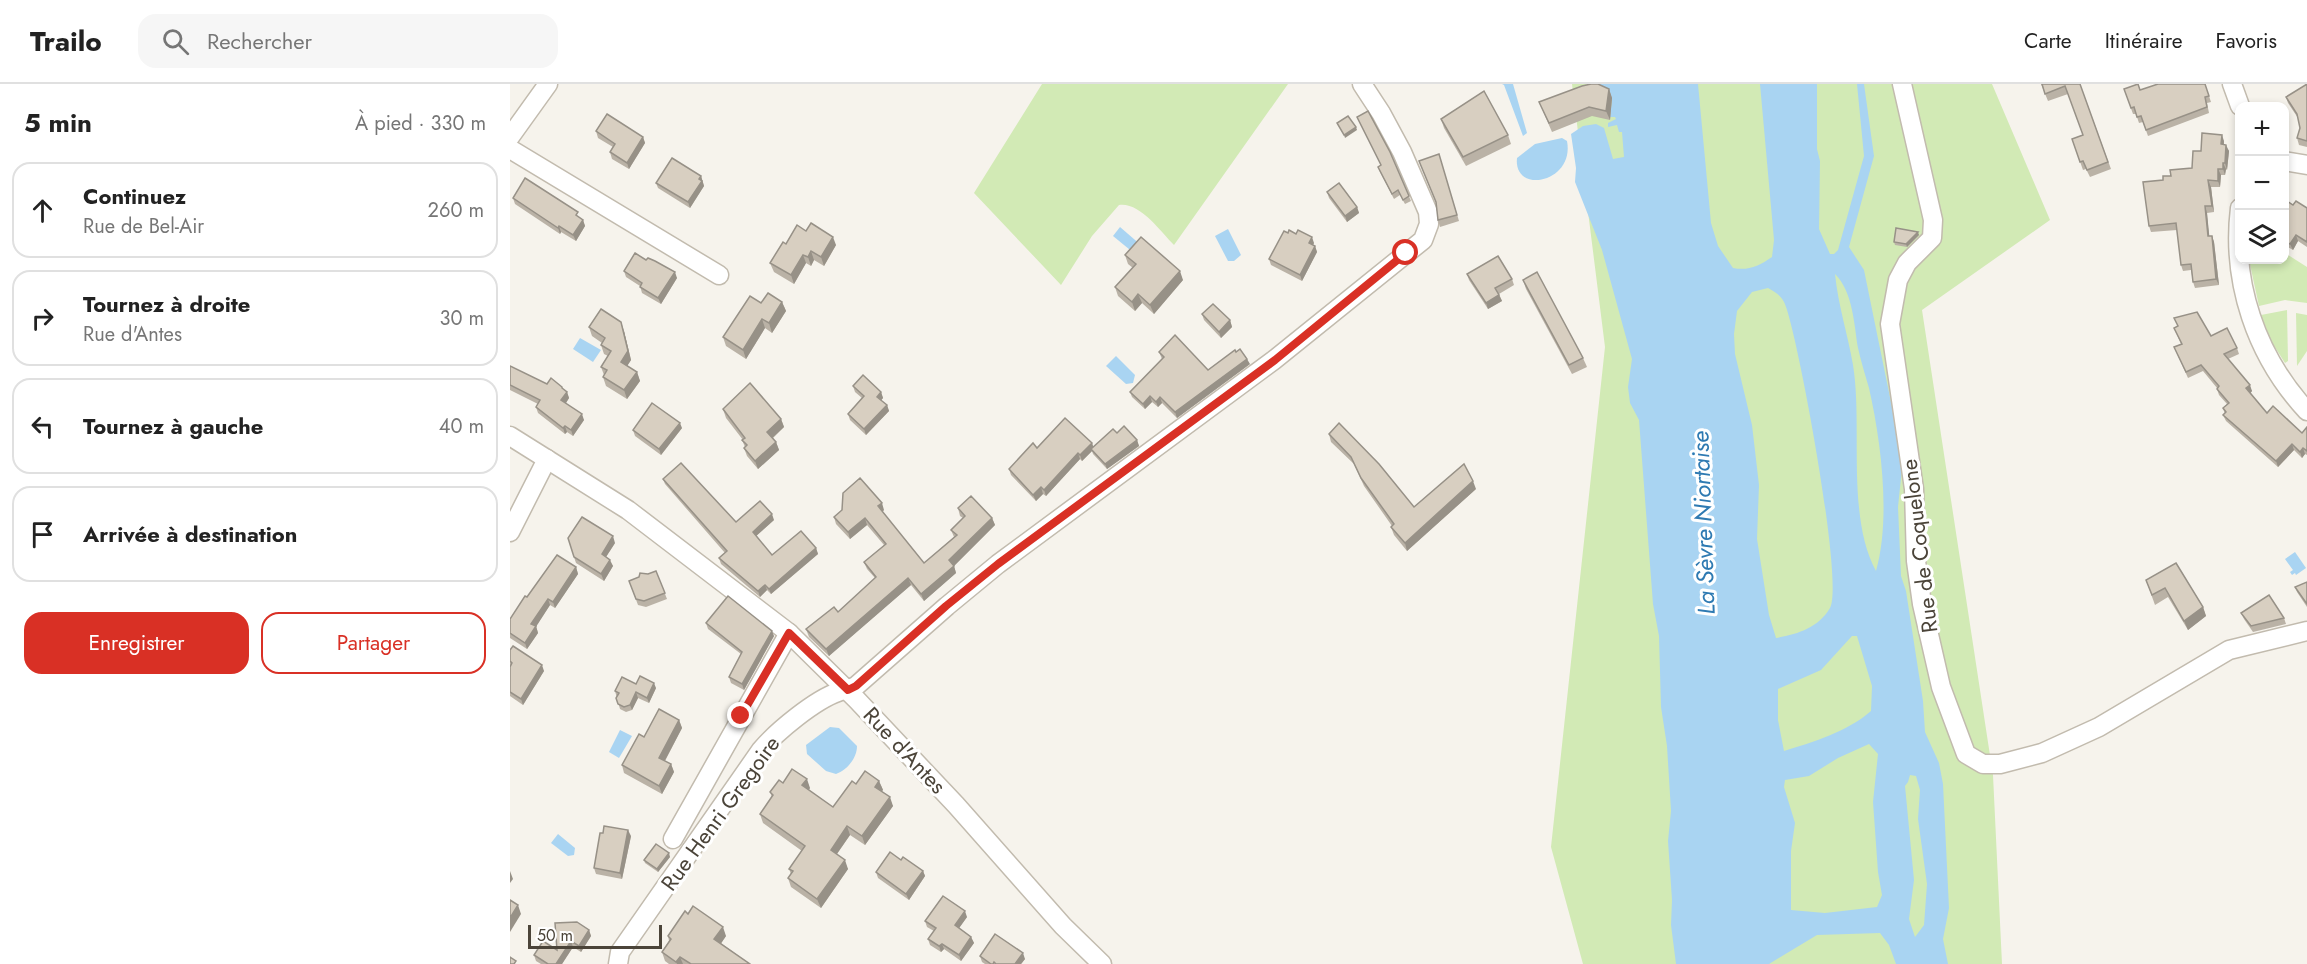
<!DOCTYPE html>
<html lang="fr">
<meta charset="utf-8">
<style>
body{margin:0;font-family:Jost,sans-serif;background:#f6f6f6;color:#222}
.controls{position:absolute;right:18px;top:18px;display:grid;overflow:hidden;border-radius:12px;box-shadow:0 3px 9px #0003}
.controls button{width:54px;height:54px;display:grid;place-items:center;padding:0;border:0;border-bottom:2px solid #e0e0e0;background:#fff;color:#222;font:30px sans-serif}
.scale{position:absolute;left:18px;bottom:15px;width:134px;box-sizing:border-box;padding-left:6px;border:3px solid #4b4439;border-top:0;font-size:16px;line-height:21px;white-space:nowrap;color:#4b4439;-webkit-text-stroke:4px #fff;paint-order:stroke}
.stop{position:absolute;width:18px;height:18px;margin:-14px;border:4px solid #d93025;border-radius:50%;background:#fff}
.stop.end{background:#d93025;border-color:#fff;box-shadow:0 2px 6px #0008}
.list{margin:0;padding:0;list-style:none}
h2{display:flex;justify-content:space-between;align-items:center;height:78px;margin:0;padding:0 24px;font-size:26px}
h2 small{font-size:20px;font-weight:400;color:#767676}
.list li{display:grid;grid-template-columns:39px 1fr auto;gap:18px;align-items:center;box-sizing:border-box;height:96px;margin:0 12px 12px;padding:0 12px;border:2px solid #e0e0e0;border-radius:18px}
.list b{display:block;font-size:22px;white-space:nowrap}
.list p{margin:0;font-size:20px;white-space:nowrap;color:#767676}
.list em{font-size:20px;font-style:normal;color:#767676}
.actions{display:flex;gap:12px;padding:18px 24px}
.actions a{flex:1;padding:14px 0;border:2px solid #d93025;border-radius:18px;text-align:center;font-size:21px;color:#d93025}
.actions .main{background:#d93025;color:#fff}
.icon{flex:none;width:33px;height:33px;fill:none;stroke:currentColor;stroke-width:2;stroke-linecap:round;stroke-linejoin:round}
.map{position:relative;flex:none;width:1797px;height:880px;overflow:hidden}
header{display:flex;align-items:center;gap:36px;box-sizing:border-box;height:84px;padding:0 30px;background:#fff;border-bottom:2px solid #e0e0e0}
header strong{font-size:28px}
nav{display:flex;gap:33px;margin-inline-start:auto;font-size:21px}
.search{width:420px;height:54px;background:#f6f6f6;display:flex;align-items:center;gap:15px;box-sizing:border-box;padding:0 21px;border-radius:18px;color:#767676;font-size:22px}
main{display:flex}
aside{flex:1;background:#fff}
.map>svg:first-child{display:block}
</style>
<header>
<strong>Trailo</strong>
<div class="search"><svg class="icon" aria-label="search" viewBox="0 0 24 24"><circle cx="10" cy="10" r="6"/><path d="M15 15l6 6"/></svg>Rechercher</div>
<nav><a>Carte</a><a>Itinéraire</a><a>Favoris</a></nav>
</header>
<main>
<aside>
<h2>5 min<small>À pied · 330 m</small></h2>
<ul class="list">
<li><svg class="icon" aria-label="ahead" viewBox="0 0 24 24"><path d="M12 20V5M6 11l6-6 6 6"/></svg><div><b>Continuez</b><p>Rue de Bel-Air</p></div><em>260 m</em></li>
<li><svg class="icon" aria-label="right" viewBox="0 0 24 24"><path d="M7 20v-9h11M14 6l5 5-5 5"/></svg><div><b>Tournez à droite</b><p>Rue d'Antes</p></div><em>30 m</em></li>
<li><svg class="icon" aria-label="left" viewBox="0 0 24 24"><path d="M17 20v-9H6M10 6l-5 5 5 5"/></svg><div><b>Tournez à gauche</b></div><em>40 m</em></li>
<li><svg class="icon" aria-label="arrive" viewBox="0 0 24 24"><path d="M6 21V4h12l-3 4 3 4H6"/></svg><div><b>Arrivée à destination</b></div></li>
</ul>
<div class="actions"><a class="main">Enregistrer</a><a>Partager</a></div>
</aside>
<div class="map">
<svg width="1797" height="880" viewBox="0 0 1797 880">
<rect width="100%" height="100%" fill="#f6f3ec"/>
<g fill="#d2eab5">
<path d="M532,0H778L664,161C650,147 630,118 609,121L582,152L551,201L464,109Z"/>
<path d="M1062,0H1482L1540,136L1412,226L1483,691L1492,880H1073L1041,763L1095,263Z"/>
<path d="M1775,169L1797,183V219L1775,216L1749,222L1739,176H1774Z"/>
<path d="M1777,226L1778,277L1775,279L1761,257L1751,231Z"/>
<path d="M1786,229L1797,231V267L1787,282Z"/>
</g>
<g fill="#a9d4f2" fill-rule="evenodd">
<path d="M992,0H1003L1017,49L1013,52L994,1Z"/>
<path d="M1089,0H1188L1201,139L1208,162L1223,184C1238,187 1249,182 1262,173L1264,156L1250,0H1307V65L1310,77L1309,145L1320,170H1324L1328,166L1354,72L1347,0H1354L1364,72L1339,163L1354,186L1385,338L1392,384L1388,423L1391,492L1396,507L1413,617L1415,648L1429,679L1433,700L1439,824L1433,855L1438,880H1386L1379,861L1370,849L1307,851L1259,880H1166L1161,841L1162,816L1158,757L1161,727L1157,662L1151,623L1149,552L1143,520L1129,336L1120,319L1118,303L1122,275L1092,166L1065,98L1066,84L1061,50L1073,42L1086,40L1094,44L1103,75L1114,73L1112,48H1109L1107,41L1098,43V39L1106,35L1105,33H1100L1102,15L1090,8ZM1325,190C1343,208 1344,240 1348,264C1351,277 1355,291 1359,304C1371,357 1381,434 1366,487C1336,432 1353,342 1343,281C1338,251 1328,221 1325,190ZM1258,204C1267,209 1273,213 1276,223C1289,259 1334,499 1320,524C1308,544 1288,550 1266,554L1259,531L1247,455L1249,401L1242,341L1225,270L1224,250L1227,227L1242,208ZM1342,552H1347L1362,602L1361,627C1337,648 1303,658 1274,667L1268,636V605L1311,586ZM1359,660L1368,670L1363,718L1368,788L1372,811L1367,823L1315,829L1281,826V767L1285,739L1274,703L1275,696L1299,692L1328,674ZM1400,691L1406,692L1410,706L1408,735L1417,800L1414,841L1405,853L1399,835L1404,796L1395,702L1398,698Z"/>
<path d="M1052,54L1057,57C1065,99 1003,111 1007,74L1025,60Z"/>
<path d="M610,143L632,162L625,170L603,152Z"/>
<path d="M718,145L731,171L724,177H718L705,152Z"/>
<path d="M70,254L91,266L83,278L63,265Z"/>
<path d="M606,272L625,291L623,299L616,300L596,282Z"/>
<path d="M1785,468L1796,484L1786,491L1785,489L1782,491L1780,488L1783,486L1775,475Z"/>
<path d="M320,643L329,644L347,662C347,674 337,686 326,690L316,687L297,670L296,661Z"/>
<path d="M110,646L122,652L109,674L99,668Z"/>
<path d="M48,750L65,764L64,771L58,772L41,759Z"/>
</g>
<g fill="none" stroke-linecap="round" stroke-linejoin="round">
<defs>
<g id="minor">
<path d="M1392,0L1423,136L1422,154L1397,179L1388,196L1380,240L1404,405L1406,477L1412,520L1431,603L1456,670L1473,680H1490L1532,669L1589,643L1719,566L1797,547"/>
<path d="M1722,0L1730,22"/>
<path d="M0,53L38,0"/>
<path d="M0,65L209,191"/>
<path d="M1774,77L1797,81"/>
<path d="M1730,124C1721,198 1746,272 1797,327"/>
<path d="M0,352L118,426L279,549L347,616L446,721L553,842L592,880"/>
<path d="M0,448L37,375"/>
<path d="M163,755L279,549"/>
<path d="M108,880L110,868L251,666C267,647 305,616 328,608C335,605 340,605 346,602L437,522L488,480L764,276L913,156L919,140L918,128L892,68L871,29L852,0"/>
</g>
</defs>
<use href="#minor" stroke="#c2bbae" stroke-width="21"/>
<use href="#minor" stroke="#fff" stroke-width="18"/>
</g>
<g fill="#bab2a6">
<path d="M1531,0H1570L1601,85L1580,93L1576,85L1573,86L1562,55L1573,51L1558,10L1538,17Z"/>
<path d="M1695,0L1701,18L1697,19L1699,29L1638,52L1633,38L1629,39L1626,30H1623L1614,5L1630,6Z"/>
<path d="M1797,0V63L1789,61L1787,54L1790,44L1788,34L1778,19L1776,13Z"/>
<path d="M1099,5L1102,14L1100,36L1082,32L1042,48L1029,18Z"/>
<path d="M847,33L880,68L901,117L895,120L890,111L884,115L870,88L868,83L871,81Z"/>
<path d="M931,35L998,51L1001,60L956,82L934,44Z"/>
<path d="M86,47L133,53L135,59L119,85L102,75L100,68L103,63L88,54Z"/>
<path d="M1714,57V61L1719,67L1717,86L1716,85L1715,91H1711L1710,103H1701L1704,128L1697,129L1699,152H1702L1704,158L1709,201L1685,204L1683,198L1681,186L1673,187L1671,181L1667,146L1641,148L1639,142L1653,96L1661,92L1682,84Z"/>
<path d="M931,77L949,137L930,143L928,136L926,119Z"/>
<path d="M191,92L194,102L180,124L148,104L146,99Z"/>
<path d="M817,108L847,123L849,129L837,138L819,114Z"/>
<path d="M3,114L70,134L73,136L75,142L66,157L51,148L50,150L5,120Z"/>
<path d="M1774,115L1783,121L1797,124V163L1788,157L1783,166L1774,161Z"/>
<path d="M296,147L326,161L314,182L304,176L301,182L296,179L284,200L264,188L260,179L276,160Z"/>
<path d="M1409,151L1397,163L1385,161L1384,158Z"/>
<path d="M804,159L803,161L805,162L807,168L792,197L761,181L759,175Z"/>
<path d="M615,171L673,196L644,230L632,219L625,227L608,212L605,203L623,184L618,180Z"/>
<path d="M136,176L167,194L151,220L132,209L130,202L116,193L114,187Z"/>
<path d="M957,190L1002,195L1004,201L989,210L992,217L978,225L959,196Z"/>
<path d="M1013,196L1073,274L1077,283L1062,290L1016,205Z"/>
<path d="M272,218L276,227L262,249L255,244L236,275L216,262L213,253L251,219Z"/>
<path d="M692,230L720,236L722,243L711,254L694,236Z"/>
<path d="M1664,234L1727,264L1729,270L1718,275L1742,307L1740,309L1757,329L1792,349L1797,343V371L1795,370L1792,374L1784,366L1768,383L1716,337L1713,331L1715,330L1713,324L1717,320L1709,311L1707,305V304L1693,287L1678,294L1664,263L1671,260L1664,244L1668,242Z"/>
<path d="M79,243L114,247L121,276L117,282L127,288L130,297L117,315L96,302L93,293L94,291L91,283L98,272L94,270L91,261L92,259L82,252Z"/>
<path d="M649,268L698,286L740,280L667,334L652,319L648,323L642,318L635,325L622,313L620,308L652,275Z"/>
<path d="M0,282L37,300L54,306L57,308L59,314L56,319L74,336L63,352L57,348L55,350L28,329L26,323L28,320L0,306Z"/>
<path d="M343,302L371,308L373,314L371,316L377,321L379,327L356,351L340,336L338,330L352,314L345,308Z"/>
<path d="M213,325L271,335L274,343L263,354L266,358L269,366L248,385L237,372L234,364L235,363L232,356H233L216,334Z"/>
<path d="M172,344L151,371L125,352L123,346Z"/>
<path d="M607,349L627,356L629,362L597,385L583,370L582,367L572,377L570,375L536,412L533,410L526,417L501,391L499,385L527,364L582,359L583,363Z"/>
<path d="M819,350L904,423L966,405L897,467L884,451L881,443L882,442L854,402L844,380L821,358Z"/>
<path d="M153,395L226,438L264,436L246,452L262,471L306,464L308,470L261,510L257,506L250,513L211,480L209,474L215,469L155,400Z"/>
<path d="M448,424L482,434L485,441L444,482L446,489L414,517L401,501L319,572L299,553L296,545L328,528L365,494L357,485L354,478L374,461L357,441L340,455L326,440L324,433L374,426L372,428L414,479L444,453L441,446L453,434L450,432Z"/>
<path d="M105,459L96,473L103,482L94,497L66,479L64,473Z"/>
<path d="M1666,479L1693,523L1696,532L1678,546L1658,513L1645,521L1636,496Z"/>
<path d="M66,483L68,490L45,524L40,521L26,542L28,549L17,565L0,554V535L17,513Z"/>
<path d="M146,487L157,515L136,523L128,521L119,497Z"/>
<path d="M1797,498V523L1787,508L1785,503Z"/>
<path d="M1731,529L1774,534L1776,540L1743,548L1734,535Z"/>
<path d="M196,539L264,552L234,606L221,599L219,593L231,570L198,545Z"/>
<path d="M0,566L34,587L13,621L0,612Z"/>
<path d="M126,600L146,604L139,619L128,614L122,626L116,628L110,625L105,607Z"/>
<path d="M169,636L172,644L155,677L161,680L164,688L152,710L114,689L112,681L134,653Z"/>
<path d="M369,697L373,706L371,707L383,722L355,761L340,751L327,770L338,785L311,824L281,803L278,794L281,790L279,785L292,767L253,739L250,730L262,713L260,708L273,699L300,704L299,706L323,723L346,700Z"/>
<path d="M121,752L112,795L86,790L84,784Z"/>
<path d="M160,773L148,788L135,779L134,776Z"/>
<path d="M391,776L413,787L415,792L399,816L368,794L366,788Z"/>
<path d="M457,833L449,844L461,853L464,859L451,877L434,865L431,868L420,861L418,855L424,847L417,843L415,837Z"/>
<path d="M79,846L81,852L71,868L63,863L52,880H31L26,877L24,871L47,866Z"/>
<path d="M158,852H216L211,859L240,880H159L155,877L152,868L159,857Z"/>
<path d="M470,872L515,875L511,880H475L472,878Z"/>
</g>
<g fill="#979187">
<path d="M1099,5L1102,14L1100,36L1096,27Z"/>
<path d="M846,43L847,46L835,54L834,51Z"/>
<path d="M1712,51L1714,57L1713,67L1711,60Z"/>
<path d="M133,53L135,59L119,85L117,79Z"/>
<path d="M1716,61L1719,67L1717,86L1715,79Z"/>
<path d="M1713,79L1716,85L1715,91L1713,85Z"/>
<path d="M1708,85L1711,91L1710,103L1708,97Z"/>
<path d="M191,92L194,102L180,124L178,118Z"/>
<path d="M1698,96L1701,103L1704,128L1702,122Z"/>
<path d="M1695,122L1697,129L1700,159L1698,152Z"/>
<path d="M847,123L849,129L837,138L835,132Z"/>
<path d="M73,136L75,142L66,157L63,151Z"/>
<path d="M49,142L51,148L50,150L48,144Z"/>
<path d="M1408,148L1409,151L1397,163L1396,160Z"/>
<path d="M1786,151L1788,157L1783,166L1780,160Z"/>
<path d="M1702,152L1704,158L1709,201L1706,195Z"/>
<path d="M323,153L326,161L314,182L311,173Z"/>
<path d="M802,153L804,159L801,165L799,159Z"/>
<path d="M805,162L807,168L792,197L790,191Z"/>
<path d="M301,167L304,176L301,182L298,173Z"/>
<path d="M293,171L296,179L284,200L281,191Z"/>
<path d="M670,187L673,196L644,230L640,221Z"/>
<path d="M165,188L167,194L151,220L148,214Z"/>
<path d="M628,210L632,219L625,227L622,218Z"/>
<path d="M989,211L992,217L978,225L976,219Z"/>
<path d="M272,218L276,227L262,249L259,239Z"/>
<path d="M252,235L255,244L236,275L233,266Z"/>
<path d="M720,236L722,243L711,254L709,248Z"/>
<path d="M111,238L114,247L121,276L114,287L111,278Z"/>
<path d="M737,275L740,280L667,334L665,328Z"/>
<path d="M127,288L130,297L117,315L114,306Z"/>
<path d="M1740,301L1742,307L1739,311L1736,304Z"/>
<path d="M57,308L59,314L54,322L51,316Z"/>
<path d="M371,308L373,314L369,319L367,313Z"/>
<path d="M640,312L642,318L635,325L633,320Z"/>
<path d="M650,313L652,319L648,323L646,318Z"/>
<path d="M377,321L379,327L356,351L354,345Z"/>
<path d="M72,330L74,336L63,352L61,346Z"/>
<path d="M271,335L274,343L260,356L257,348Z"/>
<path d="M170,339L172,344L151,371L149,365Z"/>
<path d="M55,342L57,348L55,350L53,344Z"/>
<path d="M627,356L629,362L597,385L595,380Z"/>
<path d="M266,358L269,366L248,385L245,377Z"/>
<path d="M582,359L584,365H581L582,367L572,377L570,371Z"/>
<path d="M1782,360L1784,366L1768,383L1766,377Z"/>
<path d="M1793,364L1795,370L1792,374L1790,368Z"/>
<path d="M568,369L570,375L536,412L534,406Z"/>
<path d="M963,397L966,405L897,467L895,459Z"/>
<path d="M531,403L533,410L526,417L523,411Z"/>
<path d="M372,419L374,426L370,430L368,422Z"/>
<path d="M262,430L264,436L245,453L243,448Z"/>
<path d="M355,434L357,441L340,455L338,448Z"/>
<path d="M482,434L485,441L444,482L446,489L414,517L411,510L439,476Z"/>
<path d="M103,452L105,459L94,476L92,470Z"/>
<path d="M306,464L308,470L261,510L259,505Z"/>
<path d="M100,476L103,482L94,497L91,490Z"/>
<path d="M66,483L68,490L45,524L43,518Z"/>
<path d="M398,494L401,501L319,572L316,565Z"/>
<path d="M255,501L257,506L250,513L248,507Z"/>
<path d="M38,515L40,521L24,546L21,540Z"/>
<path d="M1693,523L1696,532L1678,546L1674,537Z"/>
<path d="M26,542L28,549L17,565L15,559Z"/>
<path d="M262,547L264,552L234,606L232,600Z"/>
<path d="M32,581L34,587L13,621L11,615Z"/>
<path d="M144,599L146,604L139,619L137,614Z"/>
<path d="M126,608L128,614L122,626L120,621Z"/>
<path d="M169,636L172,644L152,682L149,674Z"/>
<path d="M161,680L164,688L152,710L149,702Z"/>
<path d="M297,695L300,704L295,710L292,701Z"/>
<path d="M369,697L373,706L368,712L365,703Z"/>
<path d="M380,713L383,722L355,761L352,752Z"/>
<path d="M337,742L340,751L324,774L321,766Z"/>
<path d="M118,746L121,752L112,795L110,789Z"/>
<path d="M159,769L160,773L148,788L147,785Z"/>
<path d="M335,776L338,785L311,824L307,815Z"/>
<path d="M0,787L3,795L0,799Z"/>
<path d="M413,787L415,792L399,816L396,810Z"/>
<path d="M8,821L11,830L0,848V834Z"/>
<path d="M455,827L457,833L447,847L445,841Z"/>
<path d="M213,843L216,852L208,864L204,855Z"/>
<path d="M79,846L81,852L71,868L69,862Z"/>
<path d="M461,853L464,859L451,877L449,871Z"/>
<path d="M61,857L63,863L52,880H46Z"/>
<path d="M432,860L434,865L431,868L429,862Z"/>
<path d="M513,869L515,875L511,880H505Z"/>
<path d="M170,873L173,880H167L166,878Z"/>
</g>
<g fill="#d8cfc1" stroke="#979187" stroke-width="1.5">
<path d="M1081,0H1088L1099,5L1096,27L1079,23L1039,39L1029,18L1072,2Z"/>
<path d="M1532,0H1570L1598,78L1577,86L1573,77L1570,78L1562,55L1573,51L1555,2L1535,10Z"/>
<path d="M1628,0L1630,6L1648,0H1695L1699,12L1695,13L1697,23L1636,46L1631,32L1627,33L1624,23L1621,24L1614,5Z"/>
<path d="M1797,0V57L1787,54L1790,44L1787,30L1776,13Z"/>
<path d="M974,7L998,51L953,73L931,35Z"/>
<path d="M858,27L880,68L899,112L893,116L888,106L882,110L868,83L871,81L847,33Z"/>
<path d="M97,30L133,53L117,79L100,68L105,60L86,47Z"/>
<path d="M838,32L846,43L834,51L827,39Z"/>
<path d="M1692,49L1712,51L1711,60L1716,61L1715,79H1713V85H1708V97L1698,96L1702,122H1695L1698,152H1702L1706,195L1683,198L1681,180L1671,181L1666,139L1639,142L1633,98L1653,96V92H1661L1660,86L1682,84L1683,67H1691Z"/>
<path d="M929,70L947,131L928,136L926,118L909,77Z"/>
<path d="M162,74L191,92L189,95L192,97L178,118L146,99Z"/>
<path d="M15,94L68,128L66,131L73,136L63,151L49,142L48,144L3,114Z"/>
<path d="M829,99L847,123L835,132L817,108Z"/>
<path d="M1774,115L1783,121L1786,117L1797,124V158L1786,151L1780,160L1774,156Z"/>
<path d="M301,139L323,153L311,173L301,167L298,173L293,171L281,191L260,179L273,158L276,160L287,141L296,147Z"/>
<path d="M1386,144L1408,148L1396,160L1384,158Z"/>
<path d="M779,146L786,150L788,146L802,153L799,159L805,162L790,191L759,175L774,147L778,149Z"/>
<path d="M631,153L670,187L640,221L628,210L622,218L605,203L626,180L615,171Z"/>
<path d="M125,169L136,176L138,174L145,177L165,188L148,214L130,203L132,199L114,187Z"/>
<path d="M988,172L1002,195L985,204L989,211L976,219L957,190Z"/>
<path d="M1027,188L1073,274L1059,281L1013,196Z"/>
<path d="M258,209L272,218L259,239L252,235L233,266L213,253L240,212L251,219Z"/>
<path d="M703,220L720,236L709,248L692,230Z"/>
<path d="M91,225L111,238L118,267L111,278L127,288L114,306L93,293L97,286L91,283L101,267L91,261L95,254L79,243Z"/>
<path d="M1687,228L1701,252L1717,244L1727,264L1714,270L1740,301L1736,304L1757,329L1763,322L1792,349L1797,343V367L1793,364L1790,368L1782,360L1766,377L1713,331L1716,328L1713,324L1719,319L1707,305L1709,302L1691,281L1676,288L1664,263L1672,260L1664,244L1668,242L1664,234Z"/>
<path d="M665,251L698,286L725,266L726,268L730,265L737,275L665,328L650,313L646,318L640,312L633,320L620,308L654,273L649,268Z"/>
<path d="M0,282L37,300L41,294L52,303V304L57,308L51,316L72,330L61,346L55,342L53,344L26,323L30,316L0,301Z"/>
<path d="M353,291L371,308L367,313L377,321L354,345L338,330L354,312L343,302Z"/>
<path d="M240,299L271,335L257,348L266,358L245,377L234,364L237,361L232,356L235,354L213,325Z"/>
<path d="M142,319L170,339L149,365L123,346Z"/>
<path d="M555,334L582,359L570,371L568,369L534,406L531,403L523,411L499,385L523,359L527,364Z"/>
<path d="M829,339L869,380L904,423L954,380L963,397L895,459L881,443L884,440L851,394L841,373L819,350Z"/>
<path d="M614,342L627,356L595,380L581,365L603,345L607,349Z"/>
<path d="M171,379L226,438L250,417L262,430L243,448L262,471L291,447L306,464L259,505L255,501L248,507L209,474L217,467L153,395Z"/>
<path d="M350,394L372,419L368,422L414,479L447,451L441,446L455,432L448,424L461,412L482,434L439,476L444,482L411,510L398,494L316,565L296,545L324,523L328,528L366,493L354,478L376,460L355,434L338,448L324,433L332,426L333,409Z"/>
<path d="M72,433L103,452L92,470L100,476L91,490L64,473L58,454Z"/>
<path d="M47,471L66,483L43,518L38,515L21,540L26,542L15,559L0,549V535L15,512L17,513Z"/>
<path d="M1666,479L1693,523L1674,537L1655,504L1642,511L1636,496Z"/>
<path d="M146,487L155,509L134,517L126,515L119,497L129,493L130,489L138,490Z"/>
<path d="M1797,498V520L1785,503Z"/>
<path d="M1759,511L1774,534L1741,542L1731,529Z"/>
<path d="M218,512L262,547L232,600L219,593L232,568L196,539Z"/>
<path d="M3,562L32,581L11,615L0,608V583L2,579L0,577V566Z"/>
<path d="M130,592L144,599L137,614L126,608L120,621L114,623L108,620L106,614L109,609L105,607L112,593L126,600Z"/>
<path d="M149,625L169,636L149,674L161,680L149,702L112,681L129,650L134,653Z"/>
<path d="M282,685L297,695L292,701L323,723L342,697L346,700L355,687L369,697L365,703L380,713L352,752L337,742L321,766L335,776L307,815L278,794L283,787L279,785L295,762L250,730L263,711L260,708L269,696L273,699Z"/>
<path d="M94,742L118,746L110,789L84,784L90,749H93Z"/>
<path d="M146,760L159,769L147,785L134,776Z"/>
<path d="M380,768L391,776L393,773L413,787L396,810L366,788Z"/>
<path d="M433,812L455,827L445,841L461,853L449,871L432,860L429,862L418,855L426,844L415,837Z"/>
<path d="M0,816L8,821L0,834Z"/>
<path d="M183,822L213,843L204,855L240,880H181L170,873L166,878L152,868L161,855L158,852L175,827L178,830Z"/>
<path d="M67,838L79,846L69,862L61,857L46,880H38L24,871L33,857L47,866L45,839Z"/>
<path d="M485,850L513,869L505,880H486L484,878L483,880H481L470,872Z"/>
<path d="M0,873L6,877L4,880H0Z"/>
</g>
<g fill="none" stroke-linecap="round" stroke-linejoin="round">
<path stroke="#d93025" stroke-width="8" d="M231,632L279,549L338,606L346,602L436,522L488,480L765,276L896,169"/>
</g>
<g text-anchor="middle" dominant-baseline="central" stroke-width="6" stroke-linejoin="round" paint-order="stroke">
<g font-size="22" fill="#4b4439" stroke="#fff">
<text transform="translate(1409 462) rotate(-97)">Rue de Coquelone</text>
<text transform="translate(395 666) rotate(47)">Rue d'Antes</text>
<text transform="translate(210 729) rotate(-54)">Rue Henri Gregoire</text>
</g>
<g font-size="24" font-style="italic" fill="#2e7ab2" stroke="#fff">
<text transform="translate(1193 439) rotate(-92)">La Sèvre Niortaise</text>
</g>
</g>
</svg>
<div class="controls">
<button>+</button>
<button>−</button>
<button><svg class="icon" aria-label="layers" viewBox="0 0 24 24"><path d="M12 4l9 5-9 5-9-5zM3 14l9 5 9-5"/></svg></button>
</div>
<div class="scale">50 m</div>
<div class="stop" style="left:896px;top:169px"></div>
<div class="stop end" style="left:231px;top:632px"></div>
</div>
</main>
